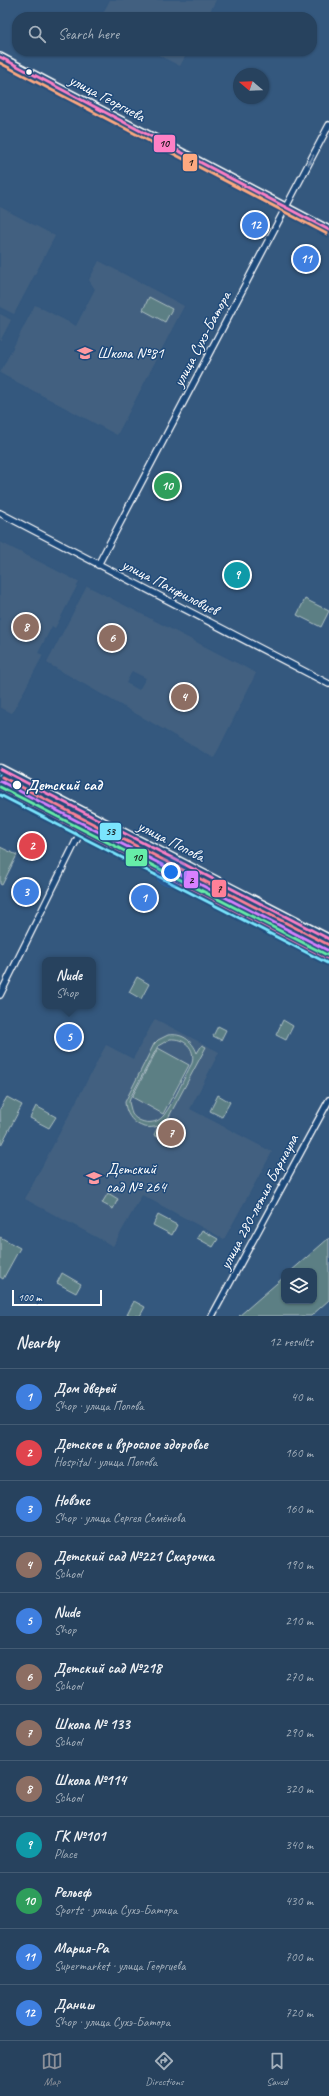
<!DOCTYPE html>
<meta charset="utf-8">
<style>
body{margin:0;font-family:Caveat,sans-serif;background:#2f4964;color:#f1f3f6}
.controls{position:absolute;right:12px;bottom:12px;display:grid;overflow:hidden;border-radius:8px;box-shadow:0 1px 3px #0004}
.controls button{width:36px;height:36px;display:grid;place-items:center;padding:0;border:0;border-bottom:1px solid #435b73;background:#27425e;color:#f1f3f6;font:20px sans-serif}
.compass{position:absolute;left:233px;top:68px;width:36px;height:36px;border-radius:50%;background:#27425e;box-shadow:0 1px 3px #0004;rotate:289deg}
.scale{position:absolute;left:12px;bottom:10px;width:90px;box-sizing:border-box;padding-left:4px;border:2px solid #fff;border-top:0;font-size:11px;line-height:14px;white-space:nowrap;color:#fff;-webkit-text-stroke:3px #1f4a7a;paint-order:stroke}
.you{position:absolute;left:171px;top:872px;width:14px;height:14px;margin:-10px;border:3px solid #fff;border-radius:50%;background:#1a73e8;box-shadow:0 0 0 6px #1a73e833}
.badge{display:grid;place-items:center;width:26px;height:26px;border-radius:50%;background:#8c9099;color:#fff;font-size:13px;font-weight:700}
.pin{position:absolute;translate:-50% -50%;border:2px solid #fff;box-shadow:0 1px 4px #0006}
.popup{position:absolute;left:42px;top:957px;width:54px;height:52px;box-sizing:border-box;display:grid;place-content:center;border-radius:8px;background:#27425e;filter:drop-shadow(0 1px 3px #0005);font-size:13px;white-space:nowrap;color:#a4b0bc}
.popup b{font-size:15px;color:#f1f3f6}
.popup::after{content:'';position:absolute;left:50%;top:100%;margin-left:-8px;border:8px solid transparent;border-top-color:#27425e}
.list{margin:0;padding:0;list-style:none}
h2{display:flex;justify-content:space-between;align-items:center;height:52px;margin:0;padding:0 16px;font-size:17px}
h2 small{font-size:13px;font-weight:400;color:#a4b0bc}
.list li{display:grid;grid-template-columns:26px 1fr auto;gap:12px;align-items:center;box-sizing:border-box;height:56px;padding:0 16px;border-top:1px solid #435b73}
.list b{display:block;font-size:15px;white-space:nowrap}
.list p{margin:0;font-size:13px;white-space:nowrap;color:#a4b0bc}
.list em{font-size:13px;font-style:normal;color:#a4b0bc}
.icon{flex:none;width:22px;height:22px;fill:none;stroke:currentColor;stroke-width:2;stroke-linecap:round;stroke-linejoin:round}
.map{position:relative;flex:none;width:329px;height:1316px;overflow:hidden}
.search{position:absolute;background:#27425e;box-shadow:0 1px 3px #0004;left:12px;right:12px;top:12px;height:44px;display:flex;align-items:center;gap:10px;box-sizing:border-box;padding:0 14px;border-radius:16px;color:#a4b0bc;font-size:15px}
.sheet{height:724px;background:#27425e}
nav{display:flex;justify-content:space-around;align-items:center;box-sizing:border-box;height:56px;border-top:1px solid #435b73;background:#27425e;font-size:11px;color:#a4b0bc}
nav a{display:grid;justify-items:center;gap:2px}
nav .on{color:#8c9099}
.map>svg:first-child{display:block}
</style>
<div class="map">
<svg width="329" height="1316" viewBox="0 0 329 1316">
<rect width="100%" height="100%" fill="#34587e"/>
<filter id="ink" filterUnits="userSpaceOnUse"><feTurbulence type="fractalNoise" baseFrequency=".025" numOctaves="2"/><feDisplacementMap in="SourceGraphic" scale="8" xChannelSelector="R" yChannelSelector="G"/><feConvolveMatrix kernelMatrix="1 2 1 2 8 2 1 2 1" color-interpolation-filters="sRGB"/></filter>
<g filter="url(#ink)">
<g fill="#436180" fill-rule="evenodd">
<path d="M110,0H216L207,17H101Z"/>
<path d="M151,51H188L180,66Z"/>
<path d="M0,207L55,236L14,314L0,307Z"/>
<path d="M99,261L184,306L117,435L0,373L35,305L76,326L95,289L89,280Z"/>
<path d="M0,314L11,320L0,341Z"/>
<path d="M0,542L79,582L55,628L52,626L38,653L43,655L12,713L0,707Z"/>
<path d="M87,586L256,673L214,758L47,663ZM132,671L146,678L139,690L126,683Z"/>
<path d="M155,1019L219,1052L190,1109L272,1152L224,1239L142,1195L113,1246L25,1199L106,1045L133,1059Z"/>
</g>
<g fill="#5b7f84" stroke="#adbfc2" fill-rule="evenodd">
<path d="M149,297L172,309L165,322L143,310Z"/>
<path d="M305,599L329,611L321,627L297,615Z"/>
<path d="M0,847L17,855L2,885L0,884Z"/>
<path d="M137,977L149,984L141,999L129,992Z"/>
<path d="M283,1020L293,1026L286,1040L276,1035Z"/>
<path d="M218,1026L226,1030L221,1040L213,1036Z"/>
<path d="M168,1035C182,1033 192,1040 197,1053L202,1045L206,1047L158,1137L154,1135L158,1126C141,1132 126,1119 125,1102L154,1044L158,1040ZM170,1039C184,1038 196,1048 192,1063C183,1080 175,1100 164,1115C156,1126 139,1124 132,1114L129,1102L131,1096L158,1046Z"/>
<path d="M158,1048L189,1065L163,1114L132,1097Z"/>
<path d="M218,1095L230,1102L222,1117L210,1111Z"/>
<path d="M7,1097L22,1105L1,1145L0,1109Z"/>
<path d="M36,1106L56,1117L49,1128L30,1118Z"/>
<path d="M108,1193L118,1199L113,1209L102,1203Z"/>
<path d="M158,1215L177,1225L172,1235L153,1225Z"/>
<path d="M202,1230L218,1239L213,1247L197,1238Z"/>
<path d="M0,1237L20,1248L3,1279L0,1277Z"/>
<path d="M329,1238V1300L311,1316H239L284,1277V1301H314V1271H291Z"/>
<path d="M62,1273L81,1284L76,1293L57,1283Z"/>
<path d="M134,1301L145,1307L140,1316L127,1315Z"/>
</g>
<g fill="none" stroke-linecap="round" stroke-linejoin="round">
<defs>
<g id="minor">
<path d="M0,513L329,684"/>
<path d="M98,565L329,125"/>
<path d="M0,995L89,815"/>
<path d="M212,1316L329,1100"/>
</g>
<path id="tertiary" d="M0,57L329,230"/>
<g id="secondary">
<path d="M0,769L329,939"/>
<path d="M0,789L329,959"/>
</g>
</defs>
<use href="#minor" stroke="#fff" stroke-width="8"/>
<use href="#tertiary" stroke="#fff" stroke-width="10"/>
<use href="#secondary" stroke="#fff" stroke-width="11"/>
<use href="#minor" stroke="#1f4a7a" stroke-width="5.5"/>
<use href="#tertiary" stroke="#1f4a7a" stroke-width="7"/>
<use href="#secondary" stroke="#1f4a7a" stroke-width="8"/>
<defs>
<g id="bus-1">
<path d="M0,57L329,230"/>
<path d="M0,769L329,939"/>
<path d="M0,789L329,959"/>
</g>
<path id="bus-2" d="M0,63L327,234"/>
<g id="bus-3">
<path d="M0,775L327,943"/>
<path d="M0,795L327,963"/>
</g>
</defs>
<use href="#bus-1" stroke="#1f4a7a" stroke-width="6"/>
<use href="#bus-2" stroke="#1f4a7a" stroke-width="6"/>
<use href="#bus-3" stroke="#1f4a7a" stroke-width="6"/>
<use href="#bus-1" stroke="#ff80c5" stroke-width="3"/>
<use href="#bus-2" stroke="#ffa980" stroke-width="3"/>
<use href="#bus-3" stroke="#7ae5fd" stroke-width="3"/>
<defs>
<path id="tram-1" d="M0,781L329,951"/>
<path id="tram-2" d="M0,787L327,955"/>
<path id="tram-3" d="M2,777L329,945"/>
</defs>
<use href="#tram-1" stroke="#1f4a7a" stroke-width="6"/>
<use href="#tram-2" stroke="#1f4a7a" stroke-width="6"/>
<use href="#tram-3" stroke="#1f4a7a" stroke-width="6"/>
<use href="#tram-1" stroke="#d880ff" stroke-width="3"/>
<use href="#tram-2" stroke="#66eda8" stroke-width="3"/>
<use href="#tram-3" stroke="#ff8098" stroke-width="3"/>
</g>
<defs><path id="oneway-solid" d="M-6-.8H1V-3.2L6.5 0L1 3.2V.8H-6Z"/></defs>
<use fill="#7992af" href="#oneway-solid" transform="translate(311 160) rotate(118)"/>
</g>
<defs>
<symbol id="school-bare" viewBox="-9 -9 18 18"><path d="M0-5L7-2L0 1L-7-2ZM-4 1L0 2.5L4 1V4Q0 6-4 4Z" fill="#ff9aa2" stroke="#1f4a7a" stroke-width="2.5" paint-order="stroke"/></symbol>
</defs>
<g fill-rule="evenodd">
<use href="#school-bare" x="74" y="342" width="22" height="22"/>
<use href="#school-bare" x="83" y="1167" width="22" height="22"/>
</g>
<g fill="#fff" stroke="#1f4a7a" stroke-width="1.5">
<circle cx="29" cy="72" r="3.5"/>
<circle cx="17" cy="785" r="5"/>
</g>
<g text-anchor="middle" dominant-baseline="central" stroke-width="3" stroke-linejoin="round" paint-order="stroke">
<g font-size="16" fill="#fff" stroke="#1f4a7a">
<text transform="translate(107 98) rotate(28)">улица Георгиева</text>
<text transform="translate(202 339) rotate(-62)">улица Сухэ-Батора</text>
<text transform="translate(170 587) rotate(27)">улица Панфиловцев</text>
<text transform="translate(171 841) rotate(27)">улица Попова</text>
<text transform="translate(259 1202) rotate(-62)">улица 280-летия Барнаула</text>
</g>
<g font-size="16" fill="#fff" stroke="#1f4a7a" text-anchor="start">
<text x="97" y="353">Школа №81</text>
<text x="106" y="1169">Детский<tspan x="106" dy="18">сад № 264</tspan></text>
</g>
<g font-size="16" font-weight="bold" fill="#fff" stroke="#1f4a7a" text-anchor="start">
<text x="26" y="785">Детский сад</text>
</g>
</g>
<g stroke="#1f4a7a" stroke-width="1.5">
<rect x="153" y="134" width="23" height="19" rx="4" fill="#ff80c5"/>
<rect x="182" y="153" width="16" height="19" rx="4" fill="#ffa980"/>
<rect x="99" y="822" width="23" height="19" rx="4" fill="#7ae5fd"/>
<rect x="125" y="848" width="23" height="19" rx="4" fill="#66eda8"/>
<rect x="183" y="870" width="16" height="19" rx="4" fill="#d880ff"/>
<rect x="211" y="879" width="16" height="19" rx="4" fill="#ff8098"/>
</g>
<g font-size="11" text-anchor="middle" font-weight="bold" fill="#111">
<text x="164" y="147">10</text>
<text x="190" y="166">1</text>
<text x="110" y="835">53</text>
<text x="137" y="861">10</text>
<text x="191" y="884">2</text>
<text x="219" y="892">7</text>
</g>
</svg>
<div class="controls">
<button><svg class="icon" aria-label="layers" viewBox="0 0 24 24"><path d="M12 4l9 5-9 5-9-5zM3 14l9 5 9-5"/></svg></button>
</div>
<svg class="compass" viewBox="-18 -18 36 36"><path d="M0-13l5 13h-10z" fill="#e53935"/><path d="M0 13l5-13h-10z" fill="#a4b0bc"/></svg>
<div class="scale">100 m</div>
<div class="you"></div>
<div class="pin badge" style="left:144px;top:898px;background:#3f7fe0">1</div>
<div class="pin badge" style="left:32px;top:846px;background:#e0444e">2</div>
<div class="pin badge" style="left:26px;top:892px;background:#3f7fe0">3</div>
<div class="pin badge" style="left:184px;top:697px;background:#8d6e63">4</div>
<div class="pin badge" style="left:69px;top:1037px;background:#3f7fe0">5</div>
<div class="popup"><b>Nude</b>Shop</div>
<div class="pin badge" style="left:112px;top:638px;background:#8d6e63">6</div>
<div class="pin badge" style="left:171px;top:1133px;background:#8d6e63">7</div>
<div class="pin badge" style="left:26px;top:627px;background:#8d6e63">8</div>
<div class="pin badge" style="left:237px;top:575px;background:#0f9aa8">9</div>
<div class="pin badge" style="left:167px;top:486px;background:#2e9e5b">10</div>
<div class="pin badge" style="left:306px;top:259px;background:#3f7fe0">11</div>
<div class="pin badge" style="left:255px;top:225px;background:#3f7fe0">12</div>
<div class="search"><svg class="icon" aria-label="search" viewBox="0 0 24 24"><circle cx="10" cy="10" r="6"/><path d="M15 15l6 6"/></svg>Search here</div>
</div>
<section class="sheet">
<h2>Nearby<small>12 results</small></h2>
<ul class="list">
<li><span class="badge" style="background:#3f7fe0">1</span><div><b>Дом дверей</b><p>Shop · улица Попова</p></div><em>40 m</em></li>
<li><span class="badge" style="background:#e0444e">2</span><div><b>Детское и взрослое здоровье</b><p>Hospital · улица Попова</p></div><em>160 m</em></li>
<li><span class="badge" style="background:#3f7fe0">3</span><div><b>Новэкс</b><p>Shop · улица Сергея Семёнова</p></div><em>160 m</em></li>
<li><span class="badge" style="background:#8d6e63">4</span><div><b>Детский сад №221 Сказочка</b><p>School</p></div><em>190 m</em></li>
<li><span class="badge" style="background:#3f7fe0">5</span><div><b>Nude</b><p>Shop</p></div><em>210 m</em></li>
<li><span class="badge" style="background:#8d6e63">6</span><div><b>Детский сад №218</b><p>School</p></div><em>270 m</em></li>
<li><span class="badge" style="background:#8d6e63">7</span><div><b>Школа № 133</b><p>School</p></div><em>290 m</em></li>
<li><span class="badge" style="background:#8d6e63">8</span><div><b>Школа №114</b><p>School</p></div><em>320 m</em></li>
<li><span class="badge" style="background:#0f9aa8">9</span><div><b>ГК №101</b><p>Place</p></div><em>340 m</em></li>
<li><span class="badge" style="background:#2e9e5b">10</span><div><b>Рельеф</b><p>Sports · улица Сухэ-Батора</p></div><em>430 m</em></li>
<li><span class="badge" style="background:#3f7fe0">11</span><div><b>Мария-Ра</b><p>Supermarket · улица Георгиева</p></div><em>700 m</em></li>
<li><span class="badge" style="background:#3f7fe0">12</span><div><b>Даниш</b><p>Shop · улица Сухэ-Батора</p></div><em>720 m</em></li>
</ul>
</section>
<nav>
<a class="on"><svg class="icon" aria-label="map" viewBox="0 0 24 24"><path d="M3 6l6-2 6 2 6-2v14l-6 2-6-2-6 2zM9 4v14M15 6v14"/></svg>Map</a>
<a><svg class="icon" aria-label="directions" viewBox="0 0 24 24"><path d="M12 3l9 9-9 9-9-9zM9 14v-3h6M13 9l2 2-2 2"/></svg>Directions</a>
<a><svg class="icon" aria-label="saved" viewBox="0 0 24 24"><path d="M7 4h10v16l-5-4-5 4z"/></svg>Saved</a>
</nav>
